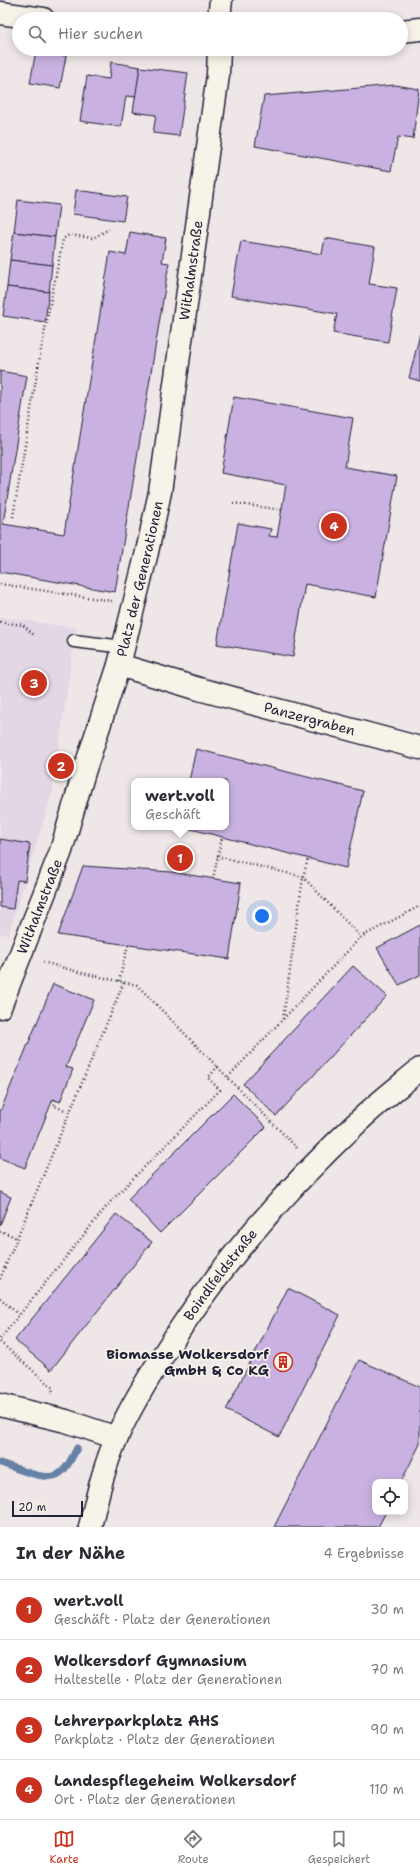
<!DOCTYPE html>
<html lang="de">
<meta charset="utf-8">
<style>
body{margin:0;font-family:"Shantell Sans",sans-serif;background:#f2f2f3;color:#2b2b33}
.controls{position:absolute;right:12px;bottom:12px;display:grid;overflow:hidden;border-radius:8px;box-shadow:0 2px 10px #0003}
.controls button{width:36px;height:36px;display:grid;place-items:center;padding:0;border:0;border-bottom:1px solid #e1e1e2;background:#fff;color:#2b2b33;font:20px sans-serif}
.scale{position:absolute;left:12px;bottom:10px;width:71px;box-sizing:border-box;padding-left:4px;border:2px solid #22223b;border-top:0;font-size:11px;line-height:14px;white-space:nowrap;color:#22223b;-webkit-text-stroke:3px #f7f3e8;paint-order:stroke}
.you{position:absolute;left:262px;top:916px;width:14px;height:14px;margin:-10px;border:3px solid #fff;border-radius:50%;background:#1a73e8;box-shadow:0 0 0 6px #1a73e833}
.badge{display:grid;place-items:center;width:26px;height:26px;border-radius:50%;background:#c8321e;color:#fff;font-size:13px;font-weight:700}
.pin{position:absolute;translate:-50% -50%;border:2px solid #fff;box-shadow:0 1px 4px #0006}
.popup{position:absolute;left:131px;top:778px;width:98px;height:52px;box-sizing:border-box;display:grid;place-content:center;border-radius:8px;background:#fff;filter:drop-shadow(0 1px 3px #0005);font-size:13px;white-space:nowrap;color:#7c7c81}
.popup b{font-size:15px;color:#2b2b33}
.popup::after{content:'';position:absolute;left:50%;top:100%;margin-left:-8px;border:8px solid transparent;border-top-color:#fff}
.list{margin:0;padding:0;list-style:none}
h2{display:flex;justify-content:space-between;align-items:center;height:52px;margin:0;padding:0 16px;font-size:17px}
h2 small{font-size:13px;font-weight:400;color:#7c7c81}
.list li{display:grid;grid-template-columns:26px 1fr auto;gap:12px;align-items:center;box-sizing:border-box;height:60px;padding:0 16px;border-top:1px solid #e1e1e2}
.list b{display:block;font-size:15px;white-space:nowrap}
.list p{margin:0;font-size:13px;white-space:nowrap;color:#7c7c81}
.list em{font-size:13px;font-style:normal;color:#7c7c81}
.icon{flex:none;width:22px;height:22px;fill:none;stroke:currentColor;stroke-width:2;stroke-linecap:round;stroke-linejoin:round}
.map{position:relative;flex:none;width:420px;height:1527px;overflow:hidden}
.search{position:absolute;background:#fff;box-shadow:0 2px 10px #0003;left:12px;right:12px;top:12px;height:44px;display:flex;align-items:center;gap:10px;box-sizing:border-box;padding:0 14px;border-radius:22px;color:#7c7c81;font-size:15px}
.sheet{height:292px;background:#fff}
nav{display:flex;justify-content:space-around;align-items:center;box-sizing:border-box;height:56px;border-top:1px solid #e1e1e2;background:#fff;font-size:11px;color:#7c7c81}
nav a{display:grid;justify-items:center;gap:2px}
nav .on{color:#c8321e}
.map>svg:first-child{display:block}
</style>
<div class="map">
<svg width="420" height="1527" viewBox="0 0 420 1527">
<rect width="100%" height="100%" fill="#eee6e7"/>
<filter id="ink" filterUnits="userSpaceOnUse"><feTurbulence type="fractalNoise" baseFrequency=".025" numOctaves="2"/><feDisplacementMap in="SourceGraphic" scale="8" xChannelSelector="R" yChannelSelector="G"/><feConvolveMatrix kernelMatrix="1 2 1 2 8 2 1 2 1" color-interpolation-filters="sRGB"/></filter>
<g filter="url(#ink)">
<path fill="#e3d6e5" d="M0,617L76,628L52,793L8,935L0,933Z"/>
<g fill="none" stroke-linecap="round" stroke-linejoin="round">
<path stroke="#6581a6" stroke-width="7" d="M0,1463C14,1467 43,1481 57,1475C67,1470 72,1457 77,1448"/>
</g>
<g fill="#c9b2e1" stroke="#22223b">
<path d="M36,51L66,56L60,88L30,83Z"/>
<path d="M111,62L140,67L136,97L126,96L121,127L80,121L87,76L109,79Z"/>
<path d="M140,67L188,73L179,136L153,133L156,115L133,112Z"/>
<path d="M395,85L419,89L413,139L398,137L391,171L255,146L264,96Z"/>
<path d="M76,190L127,197L123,221L73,214Z"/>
<path d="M18,200L59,205L55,237L14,232Z"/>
<path d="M14,232L55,237L52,265L10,260Z"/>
<path d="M130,232L166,238L162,262L169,263L115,592L0,572V371L27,376L3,524L64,534L110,252L126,255Z"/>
<path d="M325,238L375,247L369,284L397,288L388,342L333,333L337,314L231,296L241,241L322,254Z"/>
<path d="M10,260L52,265L49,292L7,287Z"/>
<path d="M7,287L49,292L45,322L3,316Z"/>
<path d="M420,334V381L409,378Z"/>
<path d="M234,397L353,418L345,467L397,476L376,597L305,584L293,657L217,644L238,523L271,529L269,536L277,537L286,485L221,473Z"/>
<path d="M196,749L363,791L346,868L183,827H226V781H189Z"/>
<path d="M0,839L30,844L25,881L17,880L13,909L0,907Z"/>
<path d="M83,866L171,872L241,883L229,959L58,935Z"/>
<path d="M420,925V975L399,985L377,948Z"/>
<path d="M353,966L387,996L276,1116L243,1084Z"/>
<path d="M53,984L94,1000L66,1067L73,1069L60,1102L53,1099L25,1168L0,1158V1112Z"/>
<path d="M233,1094L266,1127L160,1233L128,1199Z"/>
<path d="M0,1192L11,1197L0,1225Z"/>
<path d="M116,1214L152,1242L51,1370L15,1340Z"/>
<path d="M288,1288L340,1315L279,1437L226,1410Z"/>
<path d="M359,1360L420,1387V1444L401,1482H375V1512H386L378,1527H274Z"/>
</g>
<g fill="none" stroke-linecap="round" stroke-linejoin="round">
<defs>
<path id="service" d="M74,641L124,647"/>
<g id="minor">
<path d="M0,13L43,19"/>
<path d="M219,19L221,0"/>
<path d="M401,31L420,29"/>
<path id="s1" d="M119,665L199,689L420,748"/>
<path id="s2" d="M0,1007L61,851L84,772L119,665L147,552L160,492L218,75L219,49"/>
<path d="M0,1405L66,1421L117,1438"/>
</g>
<g id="tertiary">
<path id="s3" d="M90,1527C97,1497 104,1466 117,1437C131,1405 150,1375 169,1346C223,1261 289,1186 362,1118C380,1101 401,1085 420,1069"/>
</g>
</defs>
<use href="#service" stroke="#22223b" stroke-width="15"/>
<use href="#minor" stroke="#22223b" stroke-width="25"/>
<use href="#tertiary" stroke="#22223b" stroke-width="25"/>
<g stroke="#22223b" stroke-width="2.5" stroke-dasharray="1 3" stroke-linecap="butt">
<path d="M233,503L282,510"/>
<path d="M13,517L41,350L63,239L69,235L93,238L109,229"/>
<path d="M0,584L112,601"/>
<path d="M0,622L23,625L35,636"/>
<path d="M217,856L303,877L361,937"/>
<path d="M213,879L222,837"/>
<path d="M43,962L82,973L137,985L298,1149"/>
<path d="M119,981L128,945"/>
<path d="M283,1019L303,877L308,859"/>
<path d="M228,1077L361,937L420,906"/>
<path d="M56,1100L54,1106L70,1112"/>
<path d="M0,1232L1,1231L17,1238"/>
<path d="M0,1279L124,982"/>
<path d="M0,1298L19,1315"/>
<path d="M0,1339L111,1201L220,1090L208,1078L218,1066"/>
<path d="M0,1342L53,1388L52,1394"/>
</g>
<use href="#service" stroke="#f7f3e8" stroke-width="12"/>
<use href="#minor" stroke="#f7f3e8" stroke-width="22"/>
<use href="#tertiary" stroke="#f7f3e8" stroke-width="22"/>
</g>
</g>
<defs>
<symbol id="building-ring" viewBox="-11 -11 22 22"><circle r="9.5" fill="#f7f3e8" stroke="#c8321e" stroke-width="1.5"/><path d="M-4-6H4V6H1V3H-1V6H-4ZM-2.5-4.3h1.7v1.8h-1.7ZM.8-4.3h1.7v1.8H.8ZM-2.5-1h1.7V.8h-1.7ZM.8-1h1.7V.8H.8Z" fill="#c8321e"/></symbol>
</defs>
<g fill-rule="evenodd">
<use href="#building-ring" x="272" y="1351" width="22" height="22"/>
</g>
<g text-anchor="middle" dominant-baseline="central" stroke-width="3.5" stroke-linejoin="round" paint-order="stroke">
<g font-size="14" fill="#22223b" stroke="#f7f3e8">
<text stroke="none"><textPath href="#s2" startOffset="764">Withalmstraße</textPath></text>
<text stroke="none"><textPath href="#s2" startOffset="451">Platz der Generationen</textPath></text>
<text stroke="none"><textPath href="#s1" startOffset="198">Panzergraben</textPath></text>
<text stroke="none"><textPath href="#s2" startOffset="108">Withalmstraße</textPath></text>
<text stroke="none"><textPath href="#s3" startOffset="287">Boindlfeldstraße</textPath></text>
</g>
<g font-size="14" font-weight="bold" fill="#22223b" stroke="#f7f3e8" text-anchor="end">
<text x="269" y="1354">Biomasse Wolkersdorf<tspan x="269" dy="16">GmbH &amp; Co KG</tspan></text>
</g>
</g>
</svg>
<div class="controls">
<button><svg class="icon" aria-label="locate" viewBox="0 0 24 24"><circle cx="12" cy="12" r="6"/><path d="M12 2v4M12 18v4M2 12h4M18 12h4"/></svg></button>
</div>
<div class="scale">20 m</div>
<div class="you"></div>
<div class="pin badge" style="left:180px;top:858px">1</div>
<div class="popup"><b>wert.voll</b>Geschäft</div>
<div class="pin badge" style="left:61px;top:766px">2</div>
<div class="pin badge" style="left:34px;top:683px">3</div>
<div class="pin badge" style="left:334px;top:526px">4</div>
<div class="search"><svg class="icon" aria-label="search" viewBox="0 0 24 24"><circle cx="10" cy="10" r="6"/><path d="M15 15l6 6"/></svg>Hier suchen</div>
</div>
<section class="sheet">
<h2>In der Nähe<small>4 Ergebnisse</small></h2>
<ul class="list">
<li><span class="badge">1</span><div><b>wert.voll</b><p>Geschäft · Platz der Generationen</p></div><em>30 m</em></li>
<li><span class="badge">2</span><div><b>Wolkersdorf Gymnasium</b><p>Haltestelle · Platz der Generationen</p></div><em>70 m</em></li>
<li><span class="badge">3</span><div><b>Lehrerparkplatz AHS</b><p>Parkplatz · Platz der Generationen</p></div><em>90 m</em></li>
<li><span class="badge">4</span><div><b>Landespflegeheim Wolkersdorf</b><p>Ort · Platz der Generationen</p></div><em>110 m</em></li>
</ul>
</section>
<nav>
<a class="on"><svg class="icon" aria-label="map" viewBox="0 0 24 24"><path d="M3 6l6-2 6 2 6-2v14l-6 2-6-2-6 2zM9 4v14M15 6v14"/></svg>Karte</a>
<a><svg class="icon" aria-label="directions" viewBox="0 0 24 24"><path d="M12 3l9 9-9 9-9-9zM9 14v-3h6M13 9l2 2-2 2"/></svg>Route</a>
<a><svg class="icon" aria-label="saved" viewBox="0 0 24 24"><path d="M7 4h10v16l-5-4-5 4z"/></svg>Gespeichert</a>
</nav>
